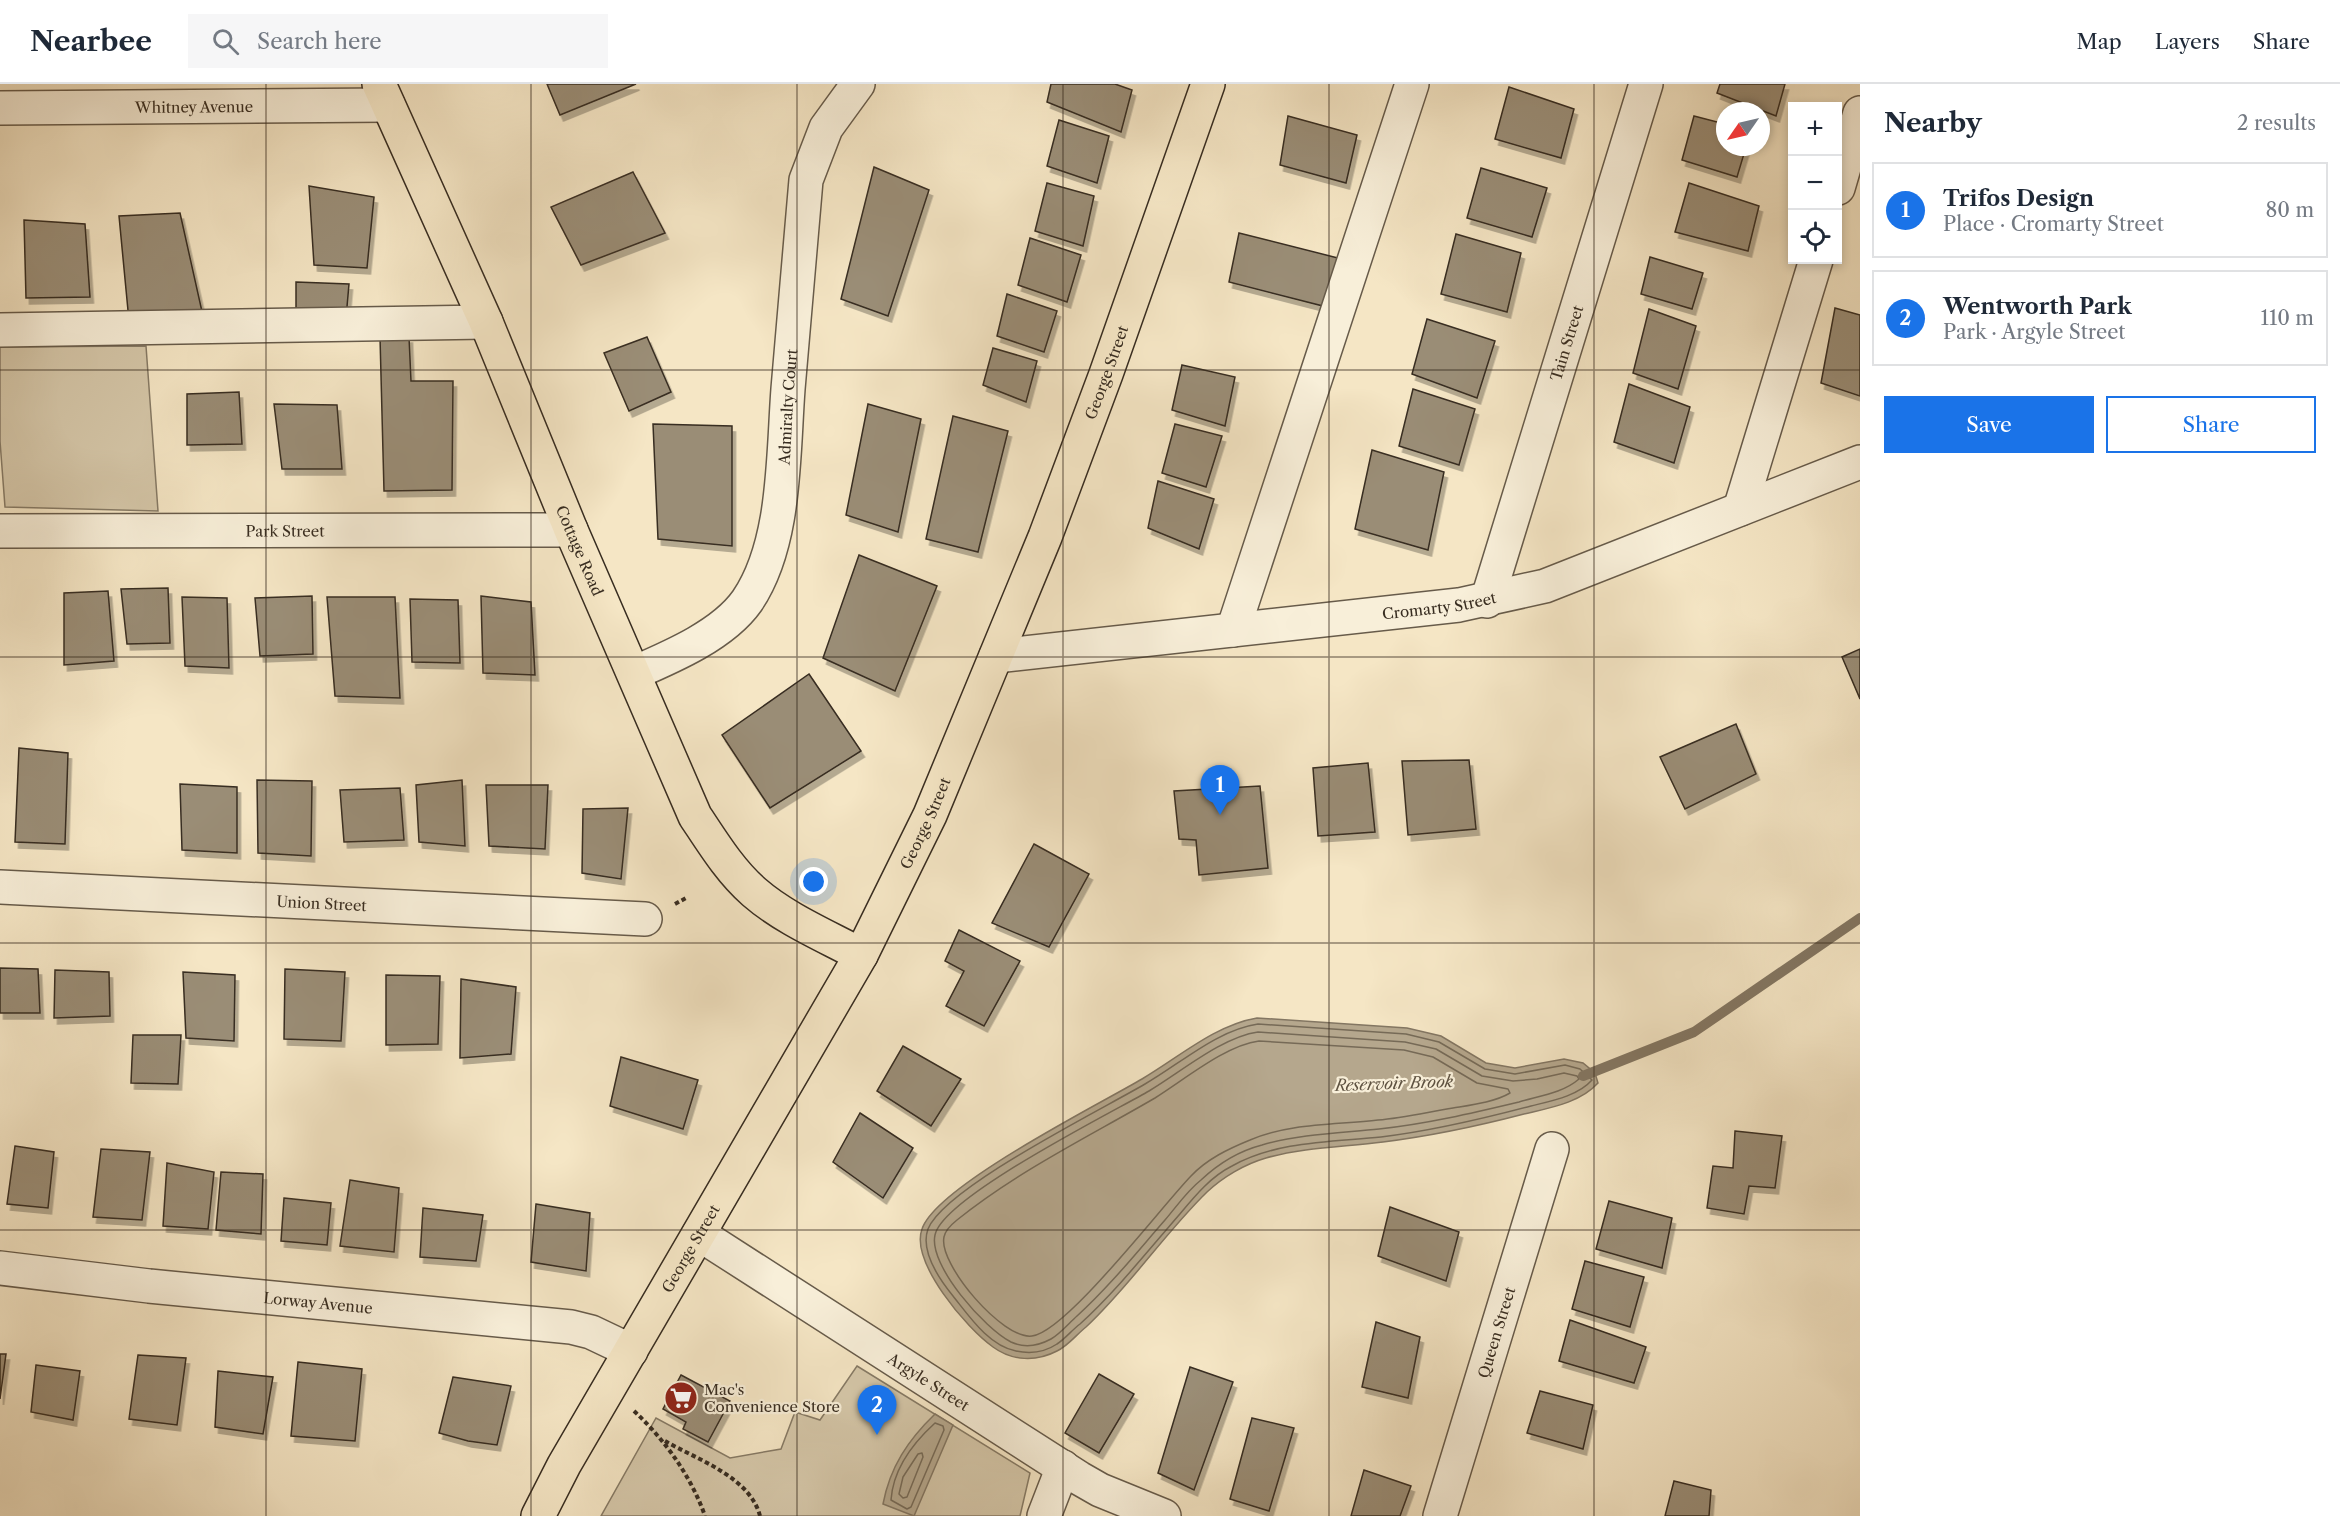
<!DOCTYPE html>
<meta charset="utf-8">
<style>
body{margin:0;font-family:"Libre Caslon Text",serif;background:#f6f6f7;color:#1f2937}
.controls{position:absolute;right:18px;top:18px;display:grid;overflow:hidden;border-radius:0px;box-shadow:0 3px 9px #0003}
.controls button{width:54px;height:54px;display:grid;place-items:center;padding:0;border:0;border-bottom:2px solid #e0e1e3;background:#fff;color:#1f2937;font:30px sans-serif}
.compass{position:absolute;left:1716px;top:18px;width:54px;height:54px;border-radius:50%;background:#fff;box-shadow:0 3px 9px #0003;rotate:236deg}
.you{position:absolute;left:814px;top:798px;width:21px;height:21px;margin:-15px;border:4px solid #fff;border-radius:50%;background:#1a73e8;box-shadow:0 0 0 9px #1a73e833}
.badge{display:grid;place-items:center;width:39px;height:39px;border-radius:50%;background:#1a73e8;color:#fff;font-size:20px;font-weight:700}
.pin{position:absolute;translate:-50% -50px;filter:drop-shadow(0 2px 3px #0008)}
.pin::after{content:'';position:absolute;top:32px;width:21px;height:18px;background:inherit;clip-path:polygon(0 0,100% 0,50% 100%)}
.list{margin:0;padding:0;list-style:none}
h2{display:flex;justify-content:space-between;align-items:center;height:78px;margin:0;padding:0 24px;font-size:26px}
h2 small{font-size:20px;font-weight:400;color:#747a83}
.list li{display:grid;grid-template-columns:39px 1fr auto;gap:18px;align-items:center;box-sizing:border-box;height:96px;margin:0 12px 12px;padding:0 12px;border:2px solid #e0e1e3;border-radius:0px}
.list b{display:block;font-size:22px;white-space:nowrap}
.list p{margin:0;font-size:20px;white-space:nowrap;color:#747a83}
.list em{font-size:20px;font-style:normal;color:#747a83}
.actions{display:flex;gap:12px;padding:18px 24px}
.actions a{flex:1;padding:14px 0;border:2px solid #1a73e8;border-radius:0px;text-align:center;font-size:21px;color:#1a73e8}
.actions .main{background:#1a73e8;color:#fff}
.icon{flex:none;width:33px;height:33px;fill:none;stroke:currentColor;stroke-width:2;stroke-linecap:round;stroke-linejoin:round}
.map{position:relative;flex:none;width:1860px;height:1432px;overflow:hidden}
header{display:flex;align-items:center;gap:36px;box-sizing:border-box;height:84px;padding:0 30px;background:#fff;border-bottom:2px solid #e0e1e3}
header strong{font-size:28px}
nav{display:flex;gap:33px;margin-inline-start:auto;font-size:21px}
.search{width:420px;height:54px;background:#f6f6f7;display:flex;align-items:center;gap:15px;box-sizing:border-box;padding:0 21px;border-radius:0px;color:#747a83;font-size:22px}
main{display:flex}
aside{flex:1;background:#fff}
.map>svg:first-child{display:block}
</style>
<header>
<strong>Nearbee</strong>
<div class="search"><svg class="icon" aria-label="search" viewBox="0 0 24 24"><circle cx="10" cy="10" r="6"/><path d="M15 15l6 6"/></svg>Search here</div>
<nav><a>Map</a><a>Layers</a><a>Share</a></nav>
</header>
<main>
<div class="map">
<svg width="1860" height="1432" viewBox="0 0 1860 1432">
<defs>
<filter id="shadow"><feDropShadow dx="3.5" dy="6" stdDeviation="0" flood-color="#0004"/></filter>
</defs>
<rect width="100%" height="100%" fill="#f5e6c5"/>
<filter id="stains"><feTurbulence type="fractalNoise" baseFrequency=".00333" numOctaves="4"/><feColorMatrix values="0 0 0 0 .2 0 0 0 0 .09 0 0 0 0 .02 0 0 0 .5 -.17"/></filter>
<radialGradient id="worn" r=".72"><stop offset=".6" stop-color="#630" stop-opacity="0"/><stop offset="1" stop-color="#630" stop-opacity=".3"/></radialGradient>
<g fill="#d5c7a9" stroke="#867a65" stroke-width="1.5">
<path d="M146,262L158,427L5,423L0,357V263Z"/>
<path d="M857,1282L1030,1389L1020,1432H601L656,1334L730,1374L781,1365L795,1328L820,1336Z"/>
</g>
<g fill="#b5a78d" stroke="#837662" stroke-width="1.5">
<path d="M1257,934L1407,944L1441,952L1486,979L1515,984L1564,975L1583,979L1595,989L1598,999C1580,1019 1549,1024 1524,1030C1478,1042 1431,1052 1383,1058C1344,1063 1304,1063 1266,1074C1245,1080 1223,1093 1207,1108C1164,1150 1130,1202 1086,1243C1077,1250 1068,1262 1057,1267C1036,1278 1012,1277 993,1263C967,1245 910,1178 922,1145C936,1102 1098,1021 1142,995C1178,974 1215,941 1257,934Z"/>
<path d="M935,1330L953,1341L914,1432L883,1420C890,1383 908,1356 935,1330Z"/>
</g>
<g fill="none" stroke-linecap="round" stroke-linejoin="round">
<g stroke="#766a57" stroke-width="1.5">
<path d="M1258,940L1406,950L1439,958L1485,985L1515,990L1565,981L1580,985L1592,996C1578,1012 1551,1017 1531,1022C1482,1035 1432,1047 1381,1053C1331,1058 1277,1057 1232,1082C1210,1093 1194,1113 1179,1131C1147,1168 1116,1207 1080,1240C1072,1246 1065,1255 1057,1260C1045,1268 1030,1270 1016,1267C989,1262 969,1232 953,1212C940,1196 920,1167 928,1145C945,1103 1101,1026 1145,1000C1180,980 1217,946 1258,940Z"/>
<path d="M1258,948L1405,958L1436,965L1482,992L1513,997L1537,995L1564,989L1577,992L1579,995C1563,1009 1539,1012 1519,1018C1473,1029 1426,1040 1379,1045C1340,1049 1300,1050 1262,1061C1239,1067 1218,1080 1201,1096C1187,1107 1177,1122 1165,1136C1137,1168 1109,1203 1077,1232C1069,1239 1060,1250 1051,1255C1038,1262 1024,1264 1011,1258C985,1245 928,1181 935,1151C943,1113 1111,1029 1149,1007C1181,988 1222,953 1258,948Z"/>
<path d="M1259,957L1404,966L1433,973L1477,999L1508,1005L1510,1009C1495,1018 1471,1021 1453,1024C1428,1028 1403,1034 1378,1036C1337,1041 1289,1039 1250,1056C1228,1065 1207,1075 1191,1092C1161,1123 1066,1248 1032,1252C1003,1256 938,1180 944,1153C945,1147 952,1140 957,1136C1018,1087 1088,1053 1155,1014C1184,996 1226,961 1259,957Z"/>
<path d="M935,1339L943,1342L944,1346L911,1423L907,1425L891,1416C893,1386 913,1359 935,1339Z"/>
<path d="M922,1369L923,1373L907,1413L903,1414L899,1410L903,1393L918,1370Z"/>
</g>
<path stroke="#837662" stroke-width="10" d="M1583,992L1694,948L1860,834"/>
</g>
<g fill="#9a8d76" stroke="#382d21" stroke-width="1.5" filter="url(#shadow)">
<path d="M547,0H636L560,31Z"/>
<path d="M1051,0H1115L1132,6L1121,48L1047,18Z"/>
<path d="M1720,0H1785L1776,32L1717,9Z"/>
<path d="M1509,3L1574,25L1561,74L1495,55Z"/>
<path d="M1288,32L1357,51L1346,99L1280,81Z"/>
<path d="M1694,32L1725,40V63H1746L1737,93L1682,76Z"/>
<path d="M1059,36L1109,52L1097,99L1047,82Z"/>
<path d="M874,83L929,106L888,232L841,215Z"/>
<path d="M1481,84L1547,104L1532,153L1467,134Z"/>
<path d="M633,88L665,149L581,181L551,123Z"/>
<path d="M1047,99L1094,112L1083,162L1035,147Z"/>
<path d="M1689,99L1759,122L1748,167L1675,148Z"/>
<path d="M309,102L374,113L367,184L314,181Z"/>
<path d="M180,129L203,232L129,237L119,132Z"/>
<path d="M24,136L85,140L90,213L26,214Z"/>
<path d="M1239,149L1338,174L1323,222L1229,198Z"/>
<path d="M1456,150L1521,169L1507,228L1441,210Z"/>
<path d="M1030,154L1081,171L1067,218L1018,201Z"/>
<path d="M1650,173L1703,189L1692,225L1641,210Z"/>
<path d="M296,198L349,200L346,234L296,233Z"/>
<path d="M1007,210L1057,227L1044,268L997,252Z"/>
<path d="M1835,224L1860,231V312L1821,299Z"/>
<path d="M1649,225L1696,242L1678,305L1633,289Z"/>
<path d="M1427,235L1495,257L1477,314L1412,290Z"/>
<path d="M380,253H409L411,297H453L452,406L384,407Z"/>
<path d="M647,253L671,308L629,327L604,269Z"/>
<path d="M993,264L1037,277L1026,318L983,301Z"/>
<path d="M1182,281L1235,293L1225,342L1172,326Z"/>
<path d="M1629,300L1690,323L1674,379L1614,358Z"/>
<path d="M1413,305L1475,325L1459,381L1399,362Z"/>
<path d="M239,308L242,360L187,361V310Z"/>
<path d="M274,320L337,321L342,385H282Z"/>
<path d="M868,320L921,335L898,448L846,431Z"/>
<path d="M953,332L1008,347L978,468L926,455Z"/>
<path d="M653,340L732,342V462L658,455Z"/>
<path d="M1175,340L1222,352L1206,403L1162,389Z"/>
<path d="M1372,366L1444,388L1428,466L1355,445Z"/>
<path d="M1158,397L1214,415L1199,465L1148,444Z"/>
<path d="M859,471L937,502L895,607L823,574Z"/>
<path d="M168,504L170,559L127,560L121,505Z"/>
<path d="M108,507L114,577L64,581V509Z"/>
<path d="M312,512L313,570L260,572L255,514Z"/>
<path d="M481,512L531,518L535,591L483,589Z"/>
<path d="M182,513L227,514L229,584L185,582Z"/>
<path d="M327,513H395L400,614L335,612Z"/>
<path d="M410,515L458,516L460,579L412,578Z"/>
<path d="M1860,565V615L1842,573Z"/>
<path d="M809,590L861,667L770,724L722,651Z"/>
<path d="M1736,640L1756,690L1685,725L1660,673Z"/>
<path d="M19,664L68,669L65,760L15,758Z"/>
<path d="M1469,676L1476,745L1408,751L1402,677Z"/>
<path d="M1368,679L1375,748L1318,752L1313,684Z"/>
<path d="M257,696L312,697L311,772L258,769Z"/>
<path d="M462,696L465,762L419,758L416,701Z"/>
<path d="M180,700L237,703V769L182,766Z"/>
<path d="M486,701H548L545,765L489,762Z"/>
<path d="M1260,702L1268,784L1199,791L1196,756L1179,755L1174,707Z"/>
<path d="M400,704L404,756L344,758L340,706Z"/>
<path d="M628,724L621,795L582,789L583,725Z"/>
<path d="M1034,760L1089,790L1049,863L992,839Z"/>
<path d="M959,846L1020,877L984,942L946,922L964,887L945,877Z"/>
<path d="M0,884L38,885L40,929H0Z"/>
<path d="M285,885L345,888L341,957L284,955Z"/>
<path d="M55,886L109,888L110,932L54,934Z"/>
<path d="M183,888L235,891L234,957L186,954Z"/>
<path d="M386,891L440,892L438,960L386,961Z"/>
<path d="M461,895L516,903L511,970L460,974Z"/>
<path d="M133,951H181L178,1000L131,999Z"/>
<path d="M903,962L961,995L931,1042L877,1007Z"/>
<path d="M621,973L698,996L683,1045L610,1022Z"/>
<path d="M860,1029L913,1064L883,1114L833,1078Z"/>
<path d="M1735,1047L1782,1052L1775,1104L1749,1102L1744,1130L1707,1124L1713,1082L1733,1084Z"/>
<path d="M15,1062L54,1068L48,1124L7,1120Z"/>
<path d="M101,1065L150,1068L142,1136L93,1133Z"/>
<path d="M167,1079L214,1088L208,1145L163,1142Z"/>
<path d="M221,1088L263,1090L261,1150L216,1146Z"/>
<path d="M350,1096L399,1104L394,1168L340,1162Z"/>
<path d="M284,1114L331,1119L327,1161L281,1157Z"/>
<path d="M1609,1117L1672,1134L1662,1184L1596,1165Z"/>
<path d="M536,1120L590,1129L586,1187L531,1178Z"/>
<path d="M1390,1123L1459,1148L1446,1197L1378,1172Z"/>
<path d="M423,1124L483,1131L476,1177L420,1173Z"/>
<path d="M1585,1177L1644,1193L1630,1243L1572,1225Z"/>
<path d="M1570,1236L1646,1263L1634,1299L1559,1277Z"/>
<path d="M1376,1238L1420,1253L1408,1314L1362,1303Z"/>
<path d="M0,1270H6L0,1315Z"/>
<path d="M138,1271L186,1274L177,1341L129,1335Z"/>
<path d="M298,1278L362,1285L355,1357L291,1352Z"/>
<path d="M36,1281L80,1287L73,1336L31,1328Z"/>
<path d="M1190,1283L1233,1298L1194,1406L1158,1389Z"/>
<path d="M218,1287L273,1293L263,1350L215,1343Z"/>
<path d="M1099,1290L1134,1310L1099,1369L1065,1349Z"/>
<path d="M681,1291L730,1317L708,1358L683,1345L686,1338L663,1325Z"/>
<path d="M453,1293L511,1302L497,1361L468,1357L439,1349Z"/>
<path d="M1540,1307L1593,1321L1583,1365L1527,1349Z"/>
<path d="M1252,1334L1294,1344L1269,1427L1230,1415Z"/>
<path d="M1364,1386L1411,1402L1400,1432H1351Z"/>
<path d="M1674,1397L1711,1406L1709,1432H1665Z"/>
</g>
<g fill="none" stroke-linecap="round" stroke-linejoin="round">
<defs>
<g id="minor">
<path id="s1" d="M0,24L388,21"/>
<path d="M1838,104L1860,29"/>
<path d="M0,246L486,238"/>
<path d="M1740,425L1816,176"/>
<path id="s2" d="M0,447L571,446"/>
<path id="s3" d="M1487,517L1646,0"/>
<path d="M1233,546L1412,0"/>
<path id="s4" d="M996,572L1459,521L1545,502L1860,378"/>
<path id="s5" d="M634,589C671,573 723,551 747,517C786,460 783,371 788,305C794,235 800,166 806,96L826,44L858,0"/>
<path id="s6" d="M0,803L645,835"/>
<path id="s7" d="M699,1150L1079,1394L1100,1406L1164,1432"/>
<path id="s8" d="M0,1184L149,1202L571,1243L591,1248L631,1267"/>
<path d="M1044,1432L1063,1383"/>
<path id="s9" d="M1440,1432L1552,1065"/>
</g>
<g id="major">
<path id="s10" d="M379,0L486,238L571,446L695,732C713,759 730,787 754,808C785,835 826,852 861,871"/>
<path id="s11" d="M538,1432L564,1381L861,871L930,731L1045,453L1106,290L1208,0"/>
</g>
</defs>
<use href="#minor" stroke="#675b4a" stroke-width="36"/>
<use href="#major" stroke="#382d21" stroke-width="36"/>
<g stroke="#382d21" stroke-width="4" stroke-dasharray="4.5 3" stroke-linecap="butt">
<path d="M675,820L686,814"/>
<path d="M634,1327C665,1356 691,1392 705,1432"/>
<path d="M665,1357C698,1376 750,1393 760,1432"/>
</g>
<use href="#minor" stroke="#f8efd9" stroke-width="33"/>
<use href="#major" stroke="#f5e6c5" stroke-width="33"/>
</g>
<path fill="none" stroke="#382d21" stroke-width="1.5" stroke-opacity="0.55" d="M266,0V1432M531,0V1432M797,0V1432M1063,0V1432M1329,0V1432M1594,0V1432M0,286H1860M0,573H1860M0,859H1860M0,1146H1860"/>
<defs>
<symbol id="supermarket-disc" viewBox="-11 -11 22 22"><circle r="9.5" fill="#8f2418" stroke="#f8efd9"/><path d="M-6-5.5h2.5l.6 2H6L4.5 2H-2.5L-4.4-4H-6ZM-1.5 3.2a1.3 1.3 0 1 0 .1 0ZM3 3.2a1.3 1.3 0 1 0 .1 0Z" fill="#fff"/></symbol>
</defs>
<g fill-rule="evenodd">
<use href="#supermarket-disc" x="662" y="1295" width="38" height="38"/>
</g>
<g text-anchor="middle" dominant-baseline="central" stroke-width="4.5" stroke-linejoin="round" paint-order="stroke">
<g font-size="15" fill="#382d21" stroke="#f8efd9">
<text stroke="none"><textPath href="#s1" startOffset="194">Whitney Avenue</textPath></text>
<text stroke="none"><textPath href="#s3" startOffset="270">Tain Street</textPath></text>
<text stroke="none"><textPath href="#s11" startOffset="1280">George Street</textPath></text>
<text stroke="none"><textPath href="#s5" startOffset="336">Admiralty Court</textPath></text>
<text stroke="none"><textPath href="#s2" startOffset="285">Park Street</textPath></text>
<text stroke="none"><textPath href="#s10" startOffset="508">Cottage Road</textPath></text>
<text stroke="none"><textPath href="#s4" startOffset="446">Cromarty Street</textPath></text>
<text stroke="none"><textPath href="#s11" startOffset="794">George Street</textPath></text>
<text stroke="none"><textPath href="#s6" startOffset="322">Union Street</textPath></text>
<text stroke="none"><textPath href="#s11" startOffset="308">George Street</textPath></text>
<text stroke="none"><textPath href="#s8" startOffset="320">Lorway Avenue</textPath></text>
<text stroke="none"><textPath href="#s9" startOffset="192">Queen Street</textPath></text>
<text stroke="none"><textPath href="#s7" startOffset="273">Argyle Street</textPath></text>
</g>
<g font-size="15" fill="#382d21" stroke="#f8efd9" text-anchor="start">
<text x="704" y="1305">Mac's<tspan x="704" dy="17">Convenience Store</tspan></text>
</g>
<g font-size="16" font-style="italic" fill="#5e5241" stroke="#f8efd9">
<text transform="translate(1394 999) rotate(-2)">Reservoir Brook</text>
</g>
</g>
<rect width="100%" height="100%" filter="url(#stains)"/>
<rect width="100%" height="100%" fill="url(#worn)"/>
</svg>
<div class="controls">
<button>+</button>
<button>−</button>
<button><svg class="icon" aria-label="locate" viewBox="0 0 24 24"><circle cx="12" cy="12" r="6"/><path d="M12 2v4M12 18v4M2 12h4M18 12h4"/></svg></button>
</div>
<svg class="compass" viewBox="-18 -18 36 36"><path d="M0-13l5 13h-10z" fill="#e53935"/><path d="M0 13l5-13h-10z" fill="#747a83"/></svg>
<div class="you"></div>
<div class="pin badge" style="left:1220px;top:731px">1</div>
<div class="pin badge" style="left:877px;top:1351px">2</div>
</div>
<aside>
<h2>Nearby<small>2 results</small></h2>
<ul class="list">
<li><span class="badge">1</span><div><b>Trifos Design</b><p>Place · Cromarty Street</p></div><em>80 m</em></li>
<li><span class="badge">2</span><div><b>Wentworth Park</b><p>Park · Argyle Street</p></div><em>110 m</em></li>
</ul>
<div class="actions"><a class="main">Save</a><a>Share</a></div>
</aside>
</main>
